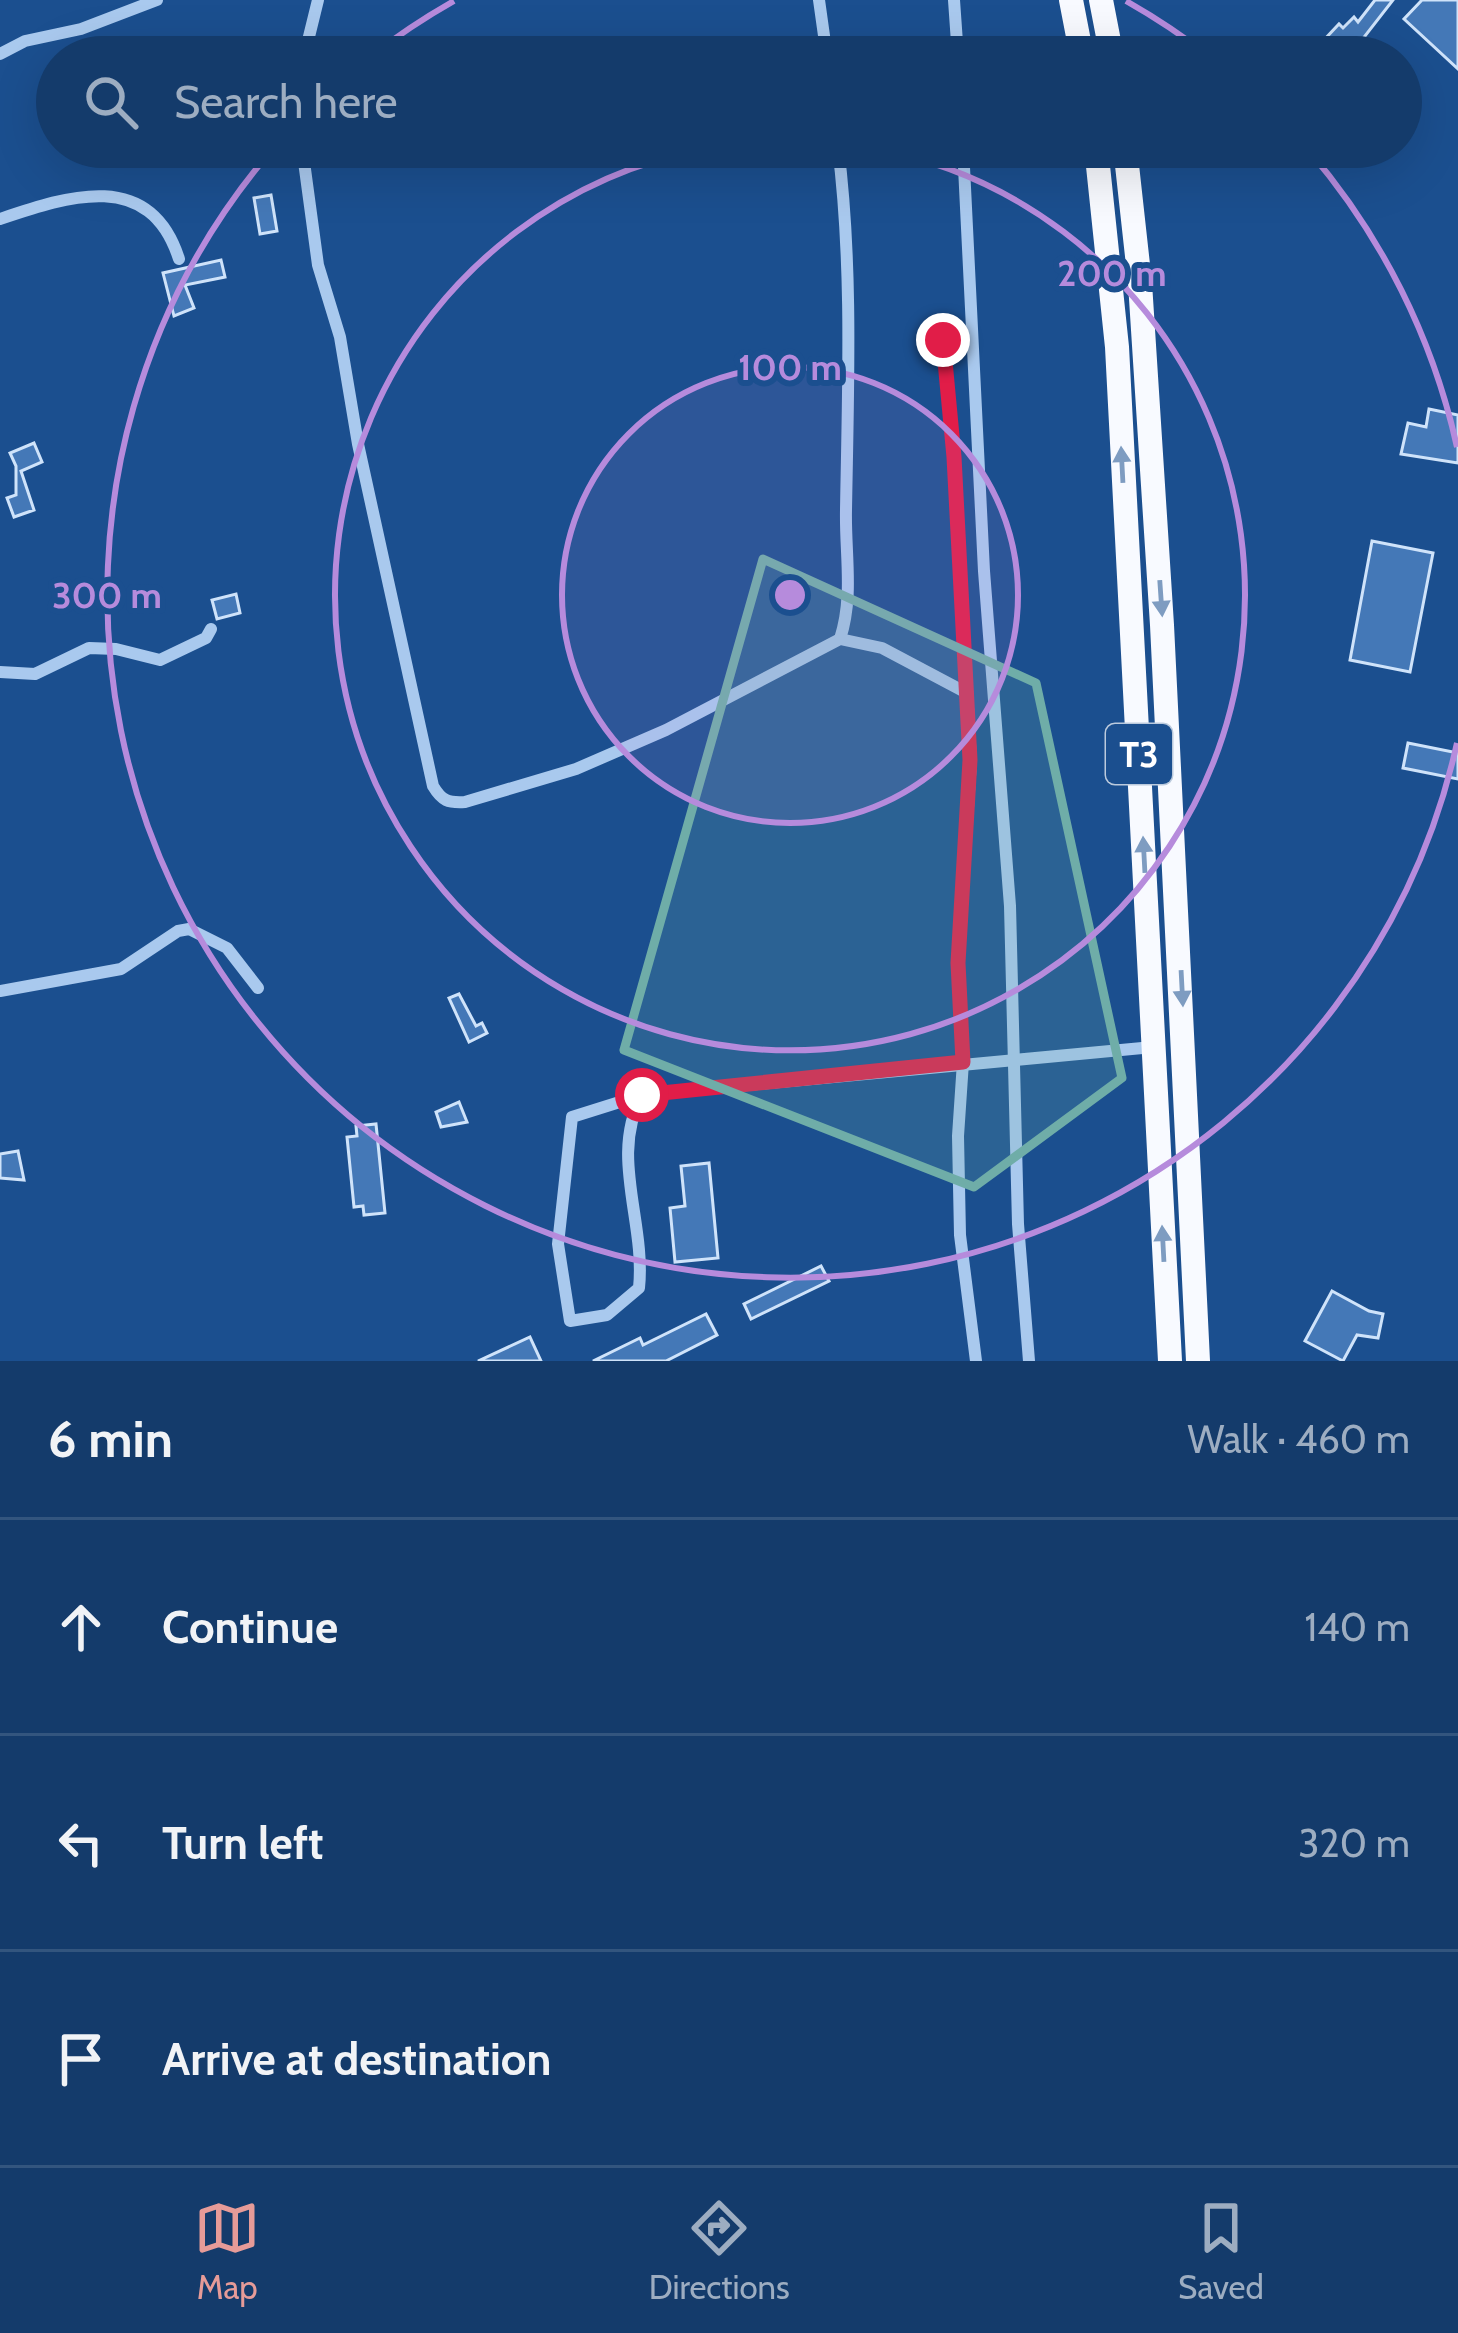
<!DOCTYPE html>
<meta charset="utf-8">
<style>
body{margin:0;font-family:Cabin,sans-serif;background:#214673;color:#f1f3f6}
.stop{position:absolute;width:36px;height:36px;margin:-27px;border:9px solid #e11d48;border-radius:50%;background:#fff}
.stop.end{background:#e11d48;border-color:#fff;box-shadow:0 3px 12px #0008}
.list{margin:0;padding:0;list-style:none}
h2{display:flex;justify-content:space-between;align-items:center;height:156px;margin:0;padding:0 48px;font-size:51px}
h2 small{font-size:39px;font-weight:400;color:#9dadc1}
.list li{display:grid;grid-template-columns:78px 1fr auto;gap:36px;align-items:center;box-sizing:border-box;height:216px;padding:0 48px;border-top:3px solid #33557e}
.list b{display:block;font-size:45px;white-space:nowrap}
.list em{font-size:39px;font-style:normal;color:#9dadc1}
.icon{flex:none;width:66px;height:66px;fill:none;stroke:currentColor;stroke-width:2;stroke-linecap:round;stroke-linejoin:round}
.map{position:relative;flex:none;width:1458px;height:1361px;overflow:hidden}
.search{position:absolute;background:#143b6b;box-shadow:0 12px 48px #0002;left:36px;right:36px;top:36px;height:132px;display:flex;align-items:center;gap:30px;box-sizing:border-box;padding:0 42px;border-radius:66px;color:#9dadc1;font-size:45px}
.sheet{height:804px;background:#143b6b}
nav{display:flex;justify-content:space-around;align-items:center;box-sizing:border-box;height:168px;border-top:3px solid #33557e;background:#143b6b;font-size:33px;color:#9dadc1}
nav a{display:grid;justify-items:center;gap:6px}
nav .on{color:#e69b98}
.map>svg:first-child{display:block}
</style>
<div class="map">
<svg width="1458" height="1361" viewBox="0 0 1458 1361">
<rect width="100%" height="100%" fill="#1b4f8f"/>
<g fill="#4478b7" stroke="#cfe3fa" stroke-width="3">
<path d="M1375,0H1393L1354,50L1362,57H1308L1339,24L1343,28L1354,17L1358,22Z"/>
<path d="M1422,0H1458V69L1404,19Z"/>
<path d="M271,195L277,231L260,234L254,198Z"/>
<path d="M221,260L225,277L185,285L194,308L174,316L163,273Z"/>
<path d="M1429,409L1458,415V463L1401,454L1408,423L1426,427Z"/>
<path d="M34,443L42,462L21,471L34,510L14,517L7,498L16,495V466L10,453Z"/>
<path d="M1372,541L1433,553L1410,672L1350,660Z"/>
<path d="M236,594L240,613L217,619L212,600Z"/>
<path d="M1408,743L1458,753V779L1403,768Z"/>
<path d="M459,994L476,1026L482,1023L487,1033L469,1042L449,998Z"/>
<path d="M459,1102L467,1122L441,1127L436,1112Z"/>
<path d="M376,1124L385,1213L364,1215L363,1206L354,1207L347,1137L357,1136L356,1126Z"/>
<path d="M18,1151L24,1180L0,1178V1154Z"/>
<path d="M709,1163L718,1258L675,1262L670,1208L685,1206L681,1166Z"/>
<path d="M821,1266L829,1281L751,1319L744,1304Z"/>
<path d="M1332,1291L1369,1311L1383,1314L1378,1338L1357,1335L1343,1361L1305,1341Z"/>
<path d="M706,1314L717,1335L666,1361H593L640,1338L643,1345Z"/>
<path d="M530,1337L541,1361H478Z"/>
</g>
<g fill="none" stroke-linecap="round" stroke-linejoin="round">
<g stroke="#a9c9ee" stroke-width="12">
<path d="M819,0L827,57"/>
<path d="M954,0L958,57"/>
<path d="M0,54L25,41L81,29L157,0"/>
<path d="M304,57L318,0"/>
<path d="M302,147L318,265L340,337L358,444L433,786C442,801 448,803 465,802L576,769L666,730L840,639L882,648L965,692"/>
<path d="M838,147C853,267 848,389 846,510C845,554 854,596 840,639"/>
<path d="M963,147L984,571L1010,906L1018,1224L1029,1361"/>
<path d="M0,219C68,196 150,168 179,259"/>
<path d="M943,341L954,457L971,761L958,963L963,1062L958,1136L960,1235L976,1361"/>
<path d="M0,672L35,674L89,648L116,649L160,660L206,638L211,629"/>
<path d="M0,991L121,969L178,931L189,929L227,948L258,988"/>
<path d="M642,1095C609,1157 646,1221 639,1288L607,1315L570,1321L558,1244L572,1117L642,1095L1153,1047"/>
</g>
<g stroke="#f8faff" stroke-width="24">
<path d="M1071,0L1082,57"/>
<path d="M1101,0L1112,57"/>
<path d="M1096,147L1117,347L1170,1361"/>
<path d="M1125,147L1140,283L1162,625L1198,1361"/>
</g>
</g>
<defs><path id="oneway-solid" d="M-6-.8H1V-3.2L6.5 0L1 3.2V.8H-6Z" transform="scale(3)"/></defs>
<g fill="#7e9cc1">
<use href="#oneway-solid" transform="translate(1122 465) rotate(-93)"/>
<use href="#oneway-solid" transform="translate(1161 598) rotate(86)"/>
<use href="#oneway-solid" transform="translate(1144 855) rotate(-93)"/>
<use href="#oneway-solid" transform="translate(1182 988) rotate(87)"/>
<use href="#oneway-solid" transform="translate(1163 1244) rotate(-93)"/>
</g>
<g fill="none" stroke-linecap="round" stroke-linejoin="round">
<path stroke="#e11d48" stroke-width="15" d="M642,1095L963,1062L958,963L970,760L954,457L943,340"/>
</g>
<path fill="#6fada8" fill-opacity="0.2" stroke="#6fada8" stroke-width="9" stroke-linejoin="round" d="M763,559L1036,683L1122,1078L974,1187L624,1050Z"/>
<circle cx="790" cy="595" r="228" fill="#b68bdc" fill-opacity=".12"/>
<g fill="none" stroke="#b68bdc" stroke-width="6">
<circle cx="790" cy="595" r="228"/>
<path d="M873 148A455 455 0 1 1 707 148"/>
<path d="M1457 743A683 683 0 1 1 271 151M370 57A683 683 0 0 1 454 1M1126 1A683 683 0 0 1 1210 57M1309 151A683 683 0 0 1 1457 447"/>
</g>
<g text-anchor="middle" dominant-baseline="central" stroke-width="12" stroke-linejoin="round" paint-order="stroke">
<rect fill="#1b4f8f" stroke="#bbcadd" stroke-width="3" x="1106" y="724" width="66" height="60" rx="9"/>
<g font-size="36" font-weight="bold" fill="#fff">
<text x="1139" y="754">T3</text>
</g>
</g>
<circle cx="790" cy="595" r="18" fill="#b68bdc" stroke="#1b4f8f" stroke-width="6"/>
<g font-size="36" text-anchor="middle" font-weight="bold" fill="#b68bdc" stroke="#1b4f8f" stroke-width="12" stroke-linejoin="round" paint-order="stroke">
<text x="1112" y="286">200 m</text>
<text x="790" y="380">100 m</text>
<text x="107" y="608">300 m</text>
</g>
</svg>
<div class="stop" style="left:642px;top:1095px"></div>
<div class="stop end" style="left:943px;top:340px"></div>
<div class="search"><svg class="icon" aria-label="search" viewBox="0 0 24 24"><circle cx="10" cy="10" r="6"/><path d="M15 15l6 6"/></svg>Search here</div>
</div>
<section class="sheet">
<h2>6 min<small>Walk · 460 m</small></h2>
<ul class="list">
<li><svg class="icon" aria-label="ahead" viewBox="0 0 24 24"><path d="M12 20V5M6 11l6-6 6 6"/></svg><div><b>Continue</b></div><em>140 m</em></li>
<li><svg class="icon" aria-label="left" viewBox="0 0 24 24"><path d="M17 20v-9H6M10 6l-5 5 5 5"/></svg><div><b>Turn left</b></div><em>320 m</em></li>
<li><svg class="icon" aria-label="arrive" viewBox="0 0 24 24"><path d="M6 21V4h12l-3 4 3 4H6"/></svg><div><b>Arrive at destination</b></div></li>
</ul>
</section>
<nav>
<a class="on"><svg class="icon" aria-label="map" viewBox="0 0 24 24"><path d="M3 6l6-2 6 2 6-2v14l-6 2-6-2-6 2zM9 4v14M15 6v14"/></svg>Map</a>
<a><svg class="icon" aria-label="directions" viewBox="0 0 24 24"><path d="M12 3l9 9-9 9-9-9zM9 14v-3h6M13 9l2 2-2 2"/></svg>Directions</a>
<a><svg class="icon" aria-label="saved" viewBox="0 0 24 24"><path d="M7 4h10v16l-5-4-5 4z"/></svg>Saved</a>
</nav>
